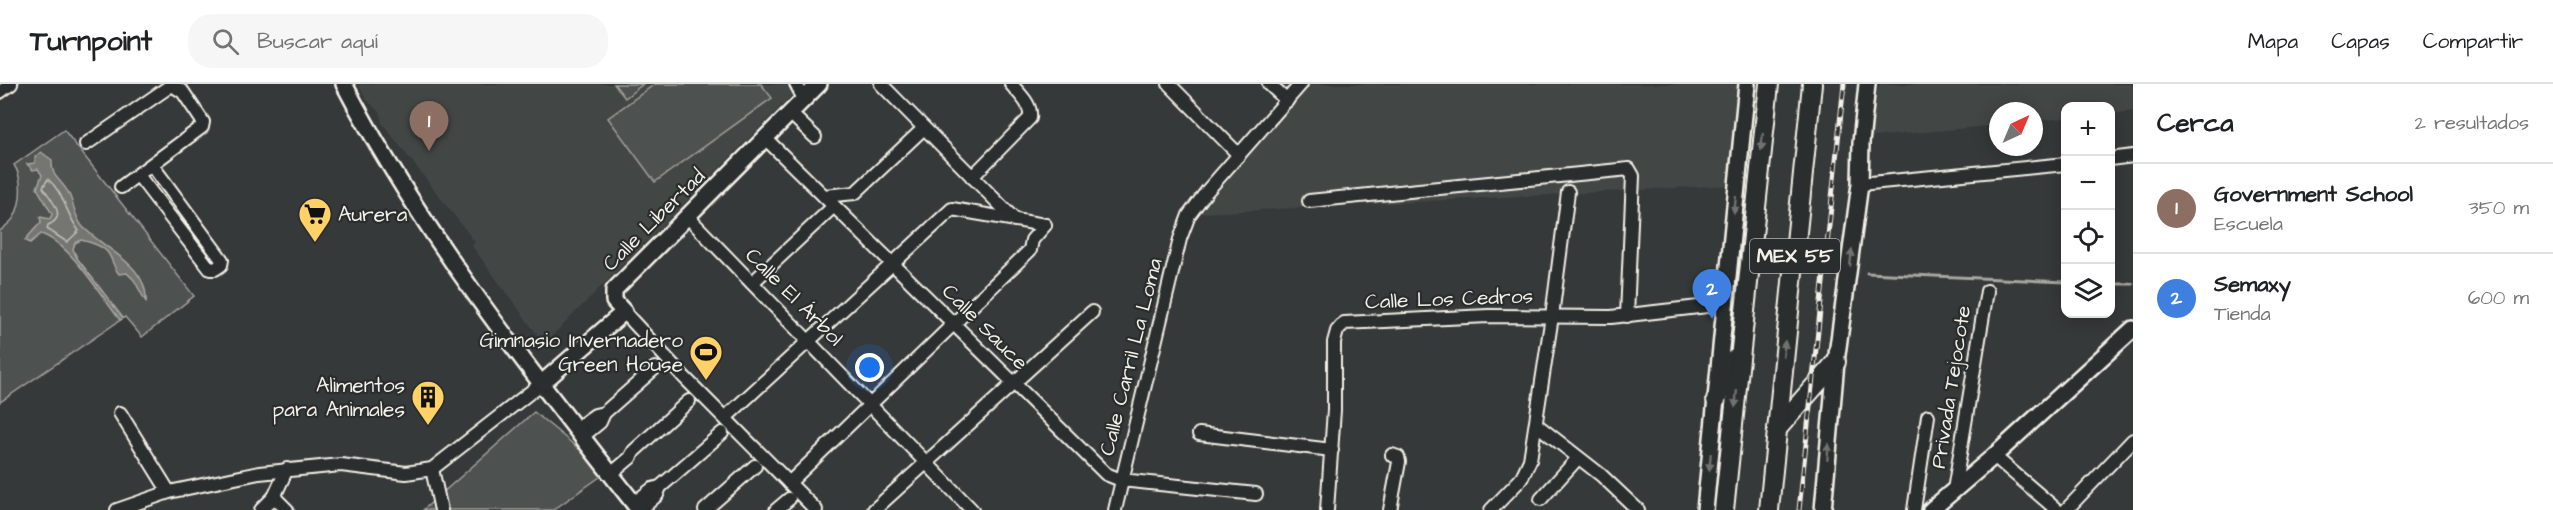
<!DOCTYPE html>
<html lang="es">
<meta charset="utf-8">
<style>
body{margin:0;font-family:"Architects Daughter",sans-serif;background:#f6f6f6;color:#202124}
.controls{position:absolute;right:18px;top:18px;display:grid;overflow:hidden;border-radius:12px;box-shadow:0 3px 15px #0003}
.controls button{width:54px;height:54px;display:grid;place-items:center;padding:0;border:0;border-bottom:2px solid #e0e0e0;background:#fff;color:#202124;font:30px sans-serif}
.compass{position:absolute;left:1989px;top:18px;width:54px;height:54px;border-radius:50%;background:#fff;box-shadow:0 3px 15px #0003;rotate:44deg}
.you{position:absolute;left:870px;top:284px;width:21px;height:21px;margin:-15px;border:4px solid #fff;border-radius:50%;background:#1a73e8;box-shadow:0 0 0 9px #1a73e833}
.badge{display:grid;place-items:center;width:39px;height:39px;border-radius:50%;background:#7c3aed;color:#fff;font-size:20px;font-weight:700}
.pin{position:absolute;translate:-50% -50px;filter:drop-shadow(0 2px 3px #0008)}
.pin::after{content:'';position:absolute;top:32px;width:21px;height:18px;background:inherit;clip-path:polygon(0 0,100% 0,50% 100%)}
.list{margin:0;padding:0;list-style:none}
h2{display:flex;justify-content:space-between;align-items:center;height:78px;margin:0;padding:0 24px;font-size:26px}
h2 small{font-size:20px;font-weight:400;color:#757577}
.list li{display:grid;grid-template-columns:39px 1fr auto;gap:18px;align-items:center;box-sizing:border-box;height:90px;padding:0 24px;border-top:2px solid #e0e0e0}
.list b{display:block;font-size:22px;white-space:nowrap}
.list p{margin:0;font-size:20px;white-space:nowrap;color:#757577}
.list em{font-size:20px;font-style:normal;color:#757577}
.icon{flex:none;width:33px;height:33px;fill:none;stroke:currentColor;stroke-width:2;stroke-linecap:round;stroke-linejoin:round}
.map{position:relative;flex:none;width:2133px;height:426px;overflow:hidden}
header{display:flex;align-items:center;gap:36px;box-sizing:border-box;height:84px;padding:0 30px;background:#fff;border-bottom:2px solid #e0e0e0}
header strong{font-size:28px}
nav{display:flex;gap:33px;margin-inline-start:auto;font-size:21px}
.search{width:420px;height:54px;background:#f6f6f6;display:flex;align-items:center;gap:15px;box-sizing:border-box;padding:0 21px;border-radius:24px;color:#757577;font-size:22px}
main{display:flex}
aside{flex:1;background:#fff}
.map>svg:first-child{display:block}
</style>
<header>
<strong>Turnpoint</strong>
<div class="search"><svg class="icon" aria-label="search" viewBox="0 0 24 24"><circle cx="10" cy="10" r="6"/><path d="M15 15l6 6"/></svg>Buscar aquí</div>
<nav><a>Mapa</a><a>Capas</a><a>Compartir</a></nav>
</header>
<main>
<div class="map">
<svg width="2133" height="426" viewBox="0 0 2133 426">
<rect width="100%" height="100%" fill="#363939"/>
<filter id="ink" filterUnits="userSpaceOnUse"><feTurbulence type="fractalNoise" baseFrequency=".0167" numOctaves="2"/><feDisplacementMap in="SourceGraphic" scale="12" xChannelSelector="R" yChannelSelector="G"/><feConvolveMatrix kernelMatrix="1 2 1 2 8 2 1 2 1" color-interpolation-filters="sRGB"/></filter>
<g filter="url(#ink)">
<g fill="#434645">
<path d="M358,0H786L792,11L544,260L472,162L475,158L382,39L380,29L366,15Z"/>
<path d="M1278,0H1742L1732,101L1185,130L1295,18Z"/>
<path d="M1880,0H2133V27L2111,30L2110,22H2066L2065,34L2034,37V27H1998V41L1862,54Z"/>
</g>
<g fill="#4e514f" stroke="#a1a19c" stroke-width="1.5">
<path d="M614,0H643L625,14Z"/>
<path d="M655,0H761L772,14L655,98L608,34Z"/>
<path d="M64,46L194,212L142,253L125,233L0,318V147C4,143 12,138 14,133C22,119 23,94 14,81Z"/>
<path d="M534,328L607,388L553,426H423Z"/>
</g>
<path fill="#757572" stroke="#a8a7a1" stroke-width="1.5" d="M41,68L52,76C51,94 60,94 68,108C74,119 74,131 82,142C103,165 149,181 146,218L134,196L127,189L119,190C113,183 113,176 108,169C102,161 90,158 81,156L75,159L73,165L77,174L123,234L120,236C100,211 71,160 41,150L30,159L25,156L41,138L40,133L50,135L52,130L37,104L42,91L38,85L33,86L27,80L35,79V73Z"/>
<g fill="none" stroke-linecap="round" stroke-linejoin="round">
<path stroke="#c1bfb9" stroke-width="1.5" d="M48,95C64,109 66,130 79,147L67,158L47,145L48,141C69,133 50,115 43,103Z"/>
<g stroke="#a8a7a1" stroke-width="3">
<path d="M1867,189L2066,198"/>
<path d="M2110,200H2133"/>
</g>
<defs>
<g id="minor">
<path d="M796,0L804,15"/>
<path d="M881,0L1015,136"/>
<path d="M1169,0L1239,71"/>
<path d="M1269,0L1287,17"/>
<path d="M0,8L11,0"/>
<path d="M790,29L815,53"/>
<path d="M765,54L1106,390L1121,396L1256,410"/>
<path d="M86,60L173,0"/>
<path d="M2110,75L2133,72"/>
<path d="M138,91L210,185H215L221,181L222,176L152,81"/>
<path d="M972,93L1030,34C1032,20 1019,10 1011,0"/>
<path d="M1860,100L2066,80"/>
<path d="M121,103L202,43L203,38L183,8L172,1"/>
<path d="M824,112L855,109L924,44"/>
<path d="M1309,117L1629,85L1633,92L1627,232"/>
<path d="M687,132L972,426"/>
<path d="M752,199L834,122"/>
<path d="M624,228L685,294L816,426"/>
<path d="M120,329L169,408"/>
<path d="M725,334L952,125L1045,141"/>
<path d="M1537,341L1601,391L1638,426"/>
<path d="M577,344L595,331L604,329"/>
<path d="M1199,350L1332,366"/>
<path d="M583,352L600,338L604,329L655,284"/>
<path d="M1994,372L2057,426"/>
<path d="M432,385L441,426"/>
<path d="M611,390L630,374L634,367L689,317"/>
<path d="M789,399L1030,166L1032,156L1045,141"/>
<path d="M1954,406L1987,207"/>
<path d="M274,413L287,426"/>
<path d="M1541,415L1578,374"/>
<path d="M634,419L652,405L660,403L722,349"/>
<path d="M117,426L169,408L259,389L341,381L406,389L432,385L542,299"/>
<path d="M261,426L274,413L287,385"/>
<path d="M640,426L657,411L660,403"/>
<path d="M705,426L755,382"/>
<path d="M776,426L789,415"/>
<path d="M874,426L1092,228"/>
<path d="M1115,426L1180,155L1189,131L1207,107L1301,0"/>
<path d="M1327,426L1334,326V258L1337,247L1344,239L1488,232L1611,233L1725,220"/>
<path d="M1390,426L1399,378L1398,373L1392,371"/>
<path d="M1491,426L1521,395L1530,376L1552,232L1568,108"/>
<path d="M1914,426L1928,332"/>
<path d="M2066,426L2133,356"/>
</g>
<g id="major">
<path d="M344,0C424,153 533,291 639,426"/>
<path d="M542,299L624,228L614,217V206L819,0"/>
<path d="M1705,426L1747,0"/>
<path d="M1823,426L1836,278L1860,100L1861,59L1867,0"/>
<path d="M1931,426L1994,372L2133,245"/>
</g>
<g id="highway">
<path d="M1716,316L1735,275"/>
<path d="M1777,345L1836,278"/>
<path d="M1724,426L1769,0"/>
<path d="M1769,426L1812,0"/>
</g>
</defs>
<use href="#minor" stroke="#f4f1e8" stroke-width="16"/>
<use href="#major" stroke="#f4f1e8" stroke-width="20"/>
<use href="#highway" stroke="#f4f1e8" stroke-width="22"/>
<use href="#minor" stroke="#2a2d2e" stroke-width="12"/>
<use href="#major" stroke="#2a2d2e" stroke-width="15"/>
<use href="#highway" stroke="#2a2d2e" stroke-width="18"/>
<defs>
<path id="rail" d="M1799,426L1844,0"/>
</defs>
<use href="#rail" stroke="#f4f1e8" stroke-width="5"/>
<use href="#rail" stroke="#2a2d2e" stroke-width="3" stroke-dasharray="9" stroke-linecap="butt"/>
</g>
<defs><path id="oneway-solid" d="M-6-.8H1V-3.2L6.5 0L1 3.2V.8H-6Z" transform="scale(1.5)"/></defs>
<g fill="#71726f">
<use href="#oneway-solid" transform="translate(1762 58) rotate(96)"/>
<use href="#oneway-solid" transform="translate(1735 121) rotate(96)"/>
<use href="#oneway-solid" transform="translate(1851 174) rotate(-83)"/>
<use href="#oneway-solid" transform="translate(1784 265) rotate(-84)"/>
<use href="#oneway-solid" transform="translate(1736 315) rotate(96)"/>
<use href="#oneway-solid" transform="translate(1828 368) rotate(-85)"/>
<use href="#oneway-solid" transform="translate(1710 378) rotate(95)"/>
</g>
</g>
<defs>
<symbol id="supermarket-pin" viewBox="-11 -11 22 30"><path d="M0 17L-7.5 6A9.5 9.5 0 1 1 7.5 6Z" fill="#ffd166" stroke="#2a2d2e"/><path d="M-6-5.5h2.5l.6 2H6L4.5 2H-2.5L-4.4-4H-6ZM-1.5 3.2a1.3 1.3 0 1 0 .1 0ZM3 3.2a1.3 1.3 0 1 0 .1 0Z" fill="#111"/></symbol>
<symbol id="stadium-pin" viewBox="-11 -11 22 30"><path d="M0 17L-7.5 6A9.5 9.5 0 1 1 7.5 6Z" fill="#ffd166" stroke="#2a2d2e"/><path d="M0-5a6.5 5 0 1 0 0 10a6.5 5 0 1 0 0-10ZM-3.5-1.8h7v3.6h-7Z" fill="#111"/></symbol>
<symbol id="building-pin" viewBox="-11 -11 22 30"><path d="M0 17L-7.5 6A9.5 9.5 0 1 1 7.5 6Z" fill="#ffd166" stroke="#2a2d2e"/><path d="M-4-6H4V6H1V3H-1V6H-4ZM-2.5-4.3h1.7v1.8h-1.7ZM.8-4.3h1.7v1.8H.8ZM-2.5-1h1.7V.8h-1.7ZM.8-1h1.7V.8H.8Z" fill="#111"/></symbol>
</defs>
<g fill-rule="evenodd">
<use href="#supermarket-pin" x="296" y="111" width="38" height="52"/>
<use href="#stadium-pin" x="687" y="249" width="38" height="52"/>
<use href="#building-pin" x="409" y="294" width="38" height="52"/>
</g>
<g text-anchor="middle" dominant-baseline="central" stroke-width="4.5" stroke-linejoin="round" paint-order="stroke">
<rect fill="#2a2d2e" stroke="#b7b6b0" stroke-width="1.5" x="1750" y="155" width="90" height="34" rx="4.5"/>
<g font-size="20" font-weight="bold" fill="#f4f1e8">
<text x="1795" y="172">MEX 55</text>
</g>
<g font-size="21" fill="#f4f1e8" stroke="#2a2d2e" text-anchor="end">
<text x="338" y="130" text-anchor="start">Aurera</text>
<text x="683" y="256">Gimnasio Invernadero<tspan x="683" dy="24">Green House</tspan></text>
<text x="405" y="301">Alimentos<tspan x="405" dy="24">para Animales</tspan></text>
</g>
<g font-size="21" fill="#f4f1e8" stroke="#2a2d2e">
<text transform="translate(654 136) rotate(-45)">Calle Libertad</text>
<text transform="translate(794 213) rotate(45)">Calle El Árbol</text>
<text transform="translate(1449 215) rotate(-2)">Calle Los Cedros</text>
<text transform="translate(985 243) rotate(45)">Calle Sauce</text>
<text transform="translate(1131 273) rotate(-76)">Calle Carril La Loma</text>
<text transform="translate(1951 303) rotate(-81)">Privada Tejocote</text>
</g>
</g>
</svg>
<div class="controls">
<button>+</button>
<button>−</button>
<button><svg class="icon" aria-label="locate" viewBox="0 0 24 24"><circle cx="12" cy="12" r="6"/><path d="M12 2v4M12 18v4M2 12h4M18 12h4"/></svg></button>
<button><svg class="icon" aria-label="layers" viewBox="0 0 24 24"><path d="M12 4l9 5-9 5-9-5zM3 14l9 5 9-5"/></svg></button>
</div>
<svg class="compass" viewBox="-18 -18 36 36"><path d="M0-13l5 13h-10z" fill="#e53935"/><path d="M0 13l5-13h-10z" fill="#757577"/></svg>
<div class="you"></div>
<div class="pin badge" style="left:429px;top:67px;background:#8d6e63">1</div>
<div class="pin badge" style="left:1712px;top:235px;background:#3f7fe0">2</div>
</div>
<aside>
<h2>Cerca<small>2 resultados</small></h2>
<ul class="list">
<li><span class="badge" style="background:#8d6e63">1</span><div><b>Government School</b><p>Escuela</p></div><em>350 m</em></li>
<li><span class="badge" style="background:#3f7fe0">2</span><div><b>Semaxy</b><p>Tienda</p></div><em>600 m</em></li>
</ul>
</aside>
</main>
